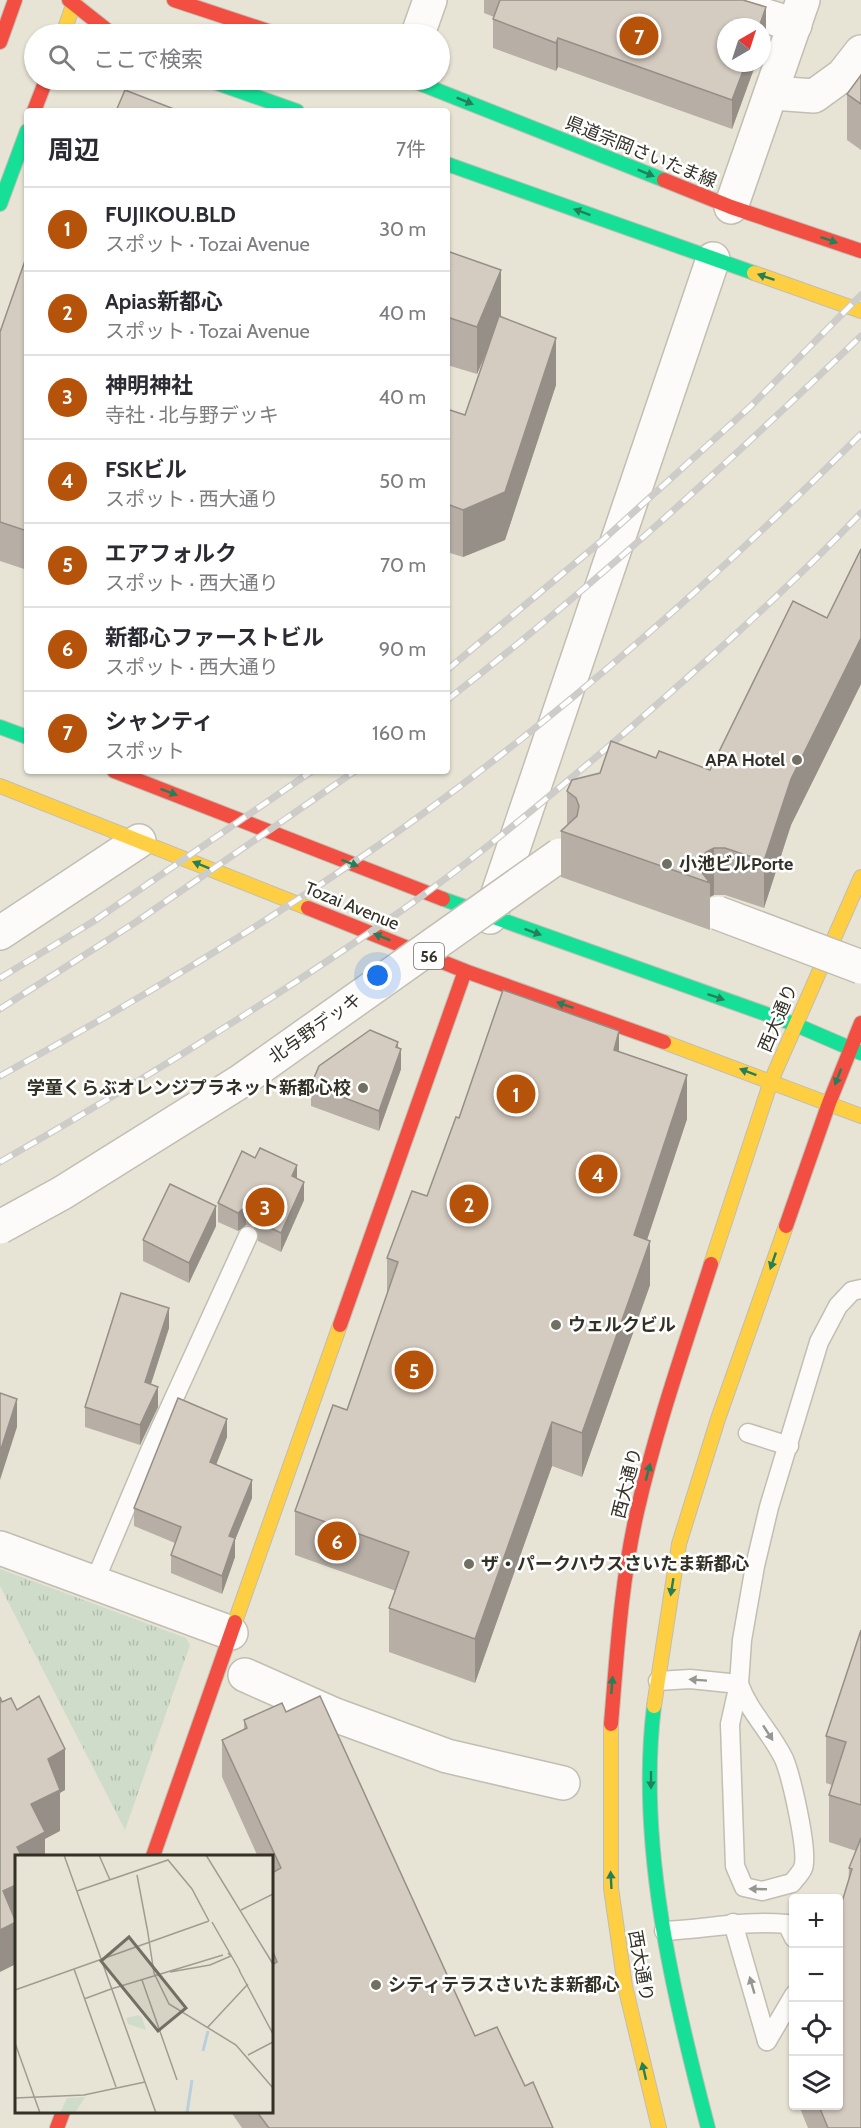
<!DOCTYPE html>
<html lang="ja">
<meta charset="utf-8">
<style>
body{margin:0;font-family:Cabin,"Noto Sans JP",sans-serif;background:#f7f7f7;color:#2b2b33}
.controls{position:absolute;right:18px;bottom:18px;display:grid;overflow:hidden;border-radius:6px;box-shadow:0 2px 4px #0004}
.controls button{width:54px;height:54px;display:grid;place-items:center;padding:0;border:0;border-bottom:2px solid #e1e1e2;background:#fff;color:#2b2b33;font:30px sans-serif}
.compass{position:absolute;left:717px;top:18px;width:54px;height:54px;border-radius:50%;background:#fff;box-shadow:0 2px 4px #0004;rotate:39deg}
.you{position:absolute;left:378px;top:976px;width:21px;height:21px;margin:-15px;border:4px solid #fff;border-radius:50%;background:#1a73e8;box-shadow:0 0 0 9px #1a73e833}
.badge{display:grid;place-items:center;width:39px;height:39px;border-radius:50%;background:#b45309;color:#fff;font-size:20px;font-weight:700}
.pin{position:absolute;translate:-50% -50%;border:3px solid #fff;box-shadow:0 2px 6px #0006}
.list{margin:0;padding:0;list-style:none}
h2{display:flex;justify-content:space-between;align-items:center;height:78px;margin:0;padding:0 24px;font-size:26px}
h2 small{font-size:20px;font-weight:400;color:#7c7c81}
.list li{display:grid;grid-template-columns:39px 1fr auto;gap:18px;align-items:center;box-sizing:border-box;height:84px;padding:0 24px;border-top:2px solid #e1e1e2}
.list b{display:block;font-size:22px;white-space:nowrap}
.list p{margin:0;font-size:20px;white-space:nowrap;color:#7c7c81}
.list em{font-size:20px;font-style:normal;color:#7c7c81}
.icon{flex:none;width:33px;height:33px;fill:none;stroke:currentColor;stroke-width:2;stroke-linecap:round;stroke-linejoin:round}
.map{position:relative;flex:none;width:861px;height:2128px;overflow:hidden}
.search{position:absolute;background:#fff;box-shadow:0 2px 4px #0004;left:24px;top:24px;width:426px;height:66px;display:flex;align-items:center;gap:15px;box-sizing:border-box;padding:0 21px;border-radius:33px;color:#7c7c81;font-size:22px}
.panel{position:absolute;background:#fff;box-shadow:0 2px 4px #0004;left:24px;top:108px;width:426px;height:666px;border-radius:6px}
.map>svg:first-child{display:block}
</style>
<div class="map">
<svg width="861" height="2128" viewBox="0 0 861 2128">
<defs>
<pattern id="park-tufts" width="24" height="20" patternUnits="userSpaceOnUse" patternTransform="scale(1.5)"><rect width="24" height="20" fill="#cedcc9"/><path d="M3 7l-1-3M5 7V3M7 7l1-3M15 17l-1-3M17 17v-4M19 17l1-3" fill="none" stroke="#b1bdac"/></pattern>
</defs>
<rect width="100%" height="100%" fill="#e8e4d5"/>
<path fill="url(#park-tufts)" d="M0,1569L186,1638L190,1645L125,1830L0,1586Z"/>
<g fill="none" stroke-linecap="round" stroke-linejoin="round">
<defs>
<g id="lane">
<path d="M748,1433L789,1446"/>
<path d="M94,1583L149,1453L248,1236"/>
<path d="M658,1681L690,1679L739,1684"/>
<path d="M739,1684C749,1712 771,1732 784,1759C791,1776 809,1852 803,1868C801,1873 795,1879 792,1883L762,1891L744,1887L735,1866L730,1724L739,1684L742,1640L755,1566L769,1507L819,1342L838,1306L852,1291L861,1289"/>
<path d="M733,1923L767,2041"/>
<path d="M664,1931C706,1929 745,1920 787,1924L794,1938"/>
<path d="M767,2041L794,1995"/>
</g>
<g id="street">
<path d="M715,0L795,25"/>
<path d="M418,34L430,0"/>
<path d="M773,93L814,96L843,75L861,52"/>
<path d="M731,207L803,0"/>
<path d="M490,917L713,259"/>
<path d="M0,933L139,841"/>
<path d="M0,1548L231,1633"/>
<path d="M245,1675L335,1715L447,1756L563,1783"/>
</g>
<g id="fast">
<path d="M208,80L297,111"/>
<path d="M411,80L664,180"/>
<path d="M447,164L754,273"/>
<path d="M0,204L27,131"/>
<path d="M0,727L27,737"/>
<path d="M443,899L794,1024L861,1053"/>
<path d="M654,1706C637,1844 673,1995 708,2128"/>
</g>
<g id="slow">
<path d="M63,34L75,0"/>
<path d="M754,273L861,311"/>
<path d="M0,786L308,908"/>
<path d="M664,1042L861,1116"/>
<path d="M711,1264L771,1081L861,877"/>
<path d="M235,1622L340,1325"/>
<path d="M654,1706L679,1544L718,1419L786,1226"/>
<path d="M611,1724V1888L625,1986L659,2128"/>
</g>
<g id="jam">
<path d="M69,0L112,34"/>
<path d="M174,0L277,34"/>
<path d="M0,42L15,0"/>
<path d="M34,111L46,80"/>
<path d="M664,180L731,207L861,251"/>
<path d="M114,771L443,899"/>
<path d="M308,908L465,971L664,1042"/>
<path d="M786,1226L829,1103L861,1023"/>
<path d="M340,1325L465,971"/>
<path d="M611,1724C617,1653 621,1582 637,1512C656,1428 685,1345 711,1264"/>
<path d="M153,1856L235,1622"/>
<path d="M57,2128L63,2112"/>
</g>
</defs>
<use href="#lane" stroke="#c1beb2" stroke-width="21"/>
<use href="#street" stroke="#c1beb2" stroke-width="36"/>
<use href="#fast" stroke="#c1beb2" stroke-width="16"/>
<use href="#slow" stroke="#c1beb2" stroke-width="16"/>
<use href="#jam" stroke="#c1beb2" stroke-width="16"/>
<use href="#lane" stroke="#fcfbf9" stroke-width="18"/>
<use href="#street" stroke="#fcfbf9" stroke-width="33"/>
<use href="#fast" stroke="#16e098" stroke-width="14"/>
<use href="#slow" stroke="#ffcf43" stroke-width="14"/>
<use href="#jam" stroke="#f24e42" stroke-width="14"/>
<defs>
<g id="rail">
<path d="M447,670L604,539L751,406L861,295"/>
<path d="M447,700C593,587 728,463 861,336"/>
<path d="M0,978L94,921L312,771"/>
<path d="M0,1009L136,922L355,771"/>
<path d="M0,1076C130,1005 257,929 379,845C552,724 712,583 861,434"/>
<path d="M0,1162C137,1084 271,1001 401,911C475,859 545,800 614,742C699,668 783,594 861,513"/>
</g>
</defs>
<use href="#rail" stroke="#cdccc8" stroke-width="7"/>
<use href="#rail" stroke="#fff" stroke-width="4.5" stroke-dasharray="14" stroke-linecap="butt"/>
<defs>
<g id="street-bridge">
<path d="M718,913L861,967"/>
<path d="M0,1227L62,1193L241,1081L560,855"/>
</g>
</defs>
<use href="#street-bridge" stroke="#c1beb2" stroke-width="36" stroke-linecap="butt"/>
<use href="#street-bridge" stroke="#fcfbf9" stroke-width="33"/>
</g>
<g fill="#b7afa6">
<path d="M484,0H743L766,36L732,129L558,67L556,71L493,48V19L494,17L484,13Z"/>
<path d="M861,75V150L847,140V94Z"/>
<path d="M447,251L556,385L505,540L463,557L447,552V409L465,415L486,354L477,374L447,365Z"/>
<path d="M27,255V570L0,561V332Z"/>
<path d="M861,549V684L791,825L764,908L725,895H714L710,897V930L561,877V831L567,825V791L656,758L710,770L827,618Z"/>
<path d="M398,1048L401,1069L379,1131L311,1106V1085Z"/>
<path d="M619,1052L687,1119L647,1240L650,1285L582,1477L552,1466L475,1683L389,1652V1608L396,1591L295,1555V1511L347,1410L387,1294V1258L427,1196L459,1118Z"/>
<path d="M304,1200L281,1252L258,1241V1233L253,1226L246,1225L238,1231L218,1222V1203Z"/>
<path d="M216,1226L189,1283L143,1261V1240Z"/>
<path d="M169,1328L151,1384L158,1407L140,1445L85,1427V1407Z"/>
<path d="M227,1437L216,1465L252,1498L235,1540V1557L222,1594L171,1573V1555L175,1543L134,1526V1508Z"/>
<path d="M861,1630V2128H808L799,2106H838L849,1868L856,1851L829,1842V1795L832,1785L826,1783V1736Z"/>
<path d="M286,1712L475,2036L525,2086L553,2128H242L231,2112H272V1857H258L222,1777V1740L244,1730V1720Z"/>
</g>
<g fill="#958f87">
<path d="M766,7V36L762,47V27H759Z"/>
<path d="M558,38V67L556,71V43Z"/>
<path d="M746,63H756L732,129V100Z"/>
<path d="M501,270V317L477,374V327Z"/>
<path d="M556,338V385L505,540L463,557V510Z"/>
<path d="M861,638V684L791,825L764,908V861L791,779Z"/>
<path d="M714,848V895L710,897V883L700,879V860L706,852Z"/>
<path d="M619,1031V1075L614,1050Z"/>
<path d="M398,1042V1057L401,1049V1069L379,1131V1111Z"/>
<path d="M687,1075V1119L634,1279V1235Z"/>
<path d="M297,1165V1184L292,1176Z"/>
<path d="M304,1182V1200L281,1252V1233Z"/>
<path d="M216,1206V1226L189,1283V1263Z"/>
<path d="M246,1206V1225L238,1231V1213Z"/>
<path d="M650,1241V1285L582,1477V1433Z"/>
<path d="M169,1308V1328L145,1402V1382Z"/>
<path d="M158,1387V1407L140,1445V1425Z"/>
<path d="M17,1399V1427L0,1480V1452Z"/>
<path d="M227,1419V1437L210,1480V1462Z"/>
<path d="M552,1422V1466L475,1683V1639Z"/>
<path d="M252,1480V1498L235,1540V1557L222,1594V1576L229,1536Z"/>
<path d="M65,1749V1790L60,1793V1831L45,1839V1857H17V1847L31,1804L48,1759Z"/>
<path d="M16,1885V1964L0,1972V2007V1930L3,1891Z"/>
</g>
<g fill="#d5ccc1" stroke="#958f87" stroke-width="1.5">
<path d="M500,0H743L766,7L759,27H726V63H746L732,100L558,38L556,43L493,19Z"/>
<path d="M861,75V104L847,94Z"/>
<path d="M125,90L179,111H116Z"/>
<path d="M447,251L501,270L477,327L447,317Z"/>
<path d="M27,255V531L0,522V332Z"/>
<path d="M499,316L556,338L505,492L463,510L447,504V409L465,415Z"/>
<path d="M861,549V638L791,779L764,861L725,848H714L706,852L700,860V870L710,883L561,831L577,816L579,806L576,798L567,791L572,780L600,773L611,741L656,758L659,751L710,770L793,601L827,618Z"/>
<path d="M503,990L619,1031L614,1050L687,1075L634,1235L650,1241L582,1433L552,1422L475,1639L389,1608L409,1552L295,1511L333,1405L347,1410L398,1262L387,1258L412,1191L427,1196L456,1117L459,1118Z"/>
<path d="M370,1030L398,1042L396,1047L401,1049L379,1111L311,1085L319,1066Z"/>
<path d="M260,1148L297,1165L292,1176L304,1182L281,1233L258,1222L259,1216L253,1208L246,1206L238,1213L218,1203L242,1151L255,1158Z"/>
<path d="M170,1184L216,1206L189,1263L143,1240Z"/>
<path d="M121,1293L169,1308L145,1382L158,1387L140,1425L85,1407Z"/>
<path d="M0,1393L17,1399L0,1452Z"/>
<path d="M178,1398L227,1419L210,1462L252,1480L229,1536L235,1538L222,1576L171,1555L181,1527L134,1508Z"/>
<path d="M861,1630V1805L829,1795L846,1742L826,1736Z"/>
<path d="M39,1696L65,1749L48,1759L60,1790L31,1804L45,1832L17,1847L22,1857H16V1885L3,1891L16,1922L0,1930V1697L2,1702L11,1698L17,1710Z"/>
<path d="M320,1696L475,2036L497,2027L525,2086L533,2082L553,2128H269L257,2112H272V1965L277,1962L272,1949V1873L281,1868L222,1740L247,1728L244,1720L282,1703L286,1712Z"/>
<path d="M861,1838V2128H828L819,2106H838V1915L852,1869L849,1868Z"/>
</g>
<defs><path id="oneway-solid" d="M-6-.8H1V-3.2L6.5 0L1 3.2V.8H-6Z" transform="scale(1.5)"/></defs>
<g fill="#267f59">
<use href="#oneway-solid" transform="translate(465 101) rotate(22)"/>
<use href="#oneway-solid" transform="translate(646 173) rotate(22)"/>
<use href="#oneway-solid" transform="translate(582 212) rotate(-160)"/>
<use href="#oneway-solid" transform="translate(829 240) rotate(19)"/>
<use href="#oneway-solid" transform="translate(766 277) rotate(-161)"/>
<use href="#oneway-solid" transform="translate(169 792) rotate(21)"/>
<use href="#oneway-solid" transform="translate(350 863) rotate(21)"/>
<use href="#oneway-solid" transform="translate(201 865) rotate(-158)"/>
<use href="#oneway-solid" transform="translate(533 932) rotate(20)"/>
<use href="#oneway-solid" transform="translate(382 937) rotate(-158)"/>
<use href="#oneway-solid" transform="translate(716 997) rotate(19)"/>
<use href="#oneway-solid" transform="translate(565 1005) rotate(-161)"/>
<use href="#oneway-solid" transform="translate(748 1072) rotate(-159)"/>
<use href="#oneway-solid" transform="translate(838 1077) rotate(111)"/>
<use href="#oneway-solid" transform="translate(773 1261) rotate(109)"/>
<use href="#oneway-solid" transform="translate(648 1472) rotate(-75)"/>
<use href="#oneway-solid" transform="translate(672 1587) rotate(99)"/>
<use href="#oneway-solid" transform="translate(612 1685) rotate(-86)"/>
<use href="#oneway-solid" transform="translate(651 1780) rotate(90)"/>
<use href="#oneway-solid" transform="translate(611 1880) rotate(-93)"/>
<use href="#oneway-solid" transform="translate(644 2071) rotate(-103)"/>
</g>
<g fill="#989690">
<use href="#oneway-solid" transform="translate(698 1680) rotate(-176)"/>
<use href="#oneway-solid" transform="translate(768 1733) rotate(57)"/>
<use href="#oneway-solid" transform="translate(758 1889) rotate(-178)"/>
<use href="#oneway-solid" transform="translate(752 1985) rotate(-106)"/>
</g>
<g fill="#726f63" stroke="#fff" stroke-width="2">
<circle cx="797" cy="760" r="6"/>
<circle cx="667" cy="864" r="6"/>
<circle cx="363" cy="1088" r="6"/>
<circle cx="556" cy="1325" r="6"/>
<circle cx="469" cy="1564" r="6"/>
<circle cx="376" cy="1985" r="6"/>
</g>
<g text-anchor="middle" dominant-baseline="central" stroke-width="5" stroke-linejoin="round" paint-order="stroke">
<rect fill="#fff" stroke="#706e67" stroke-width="1.5" x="414" y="943" width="30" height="26" rx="4.5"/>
<g font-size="16" font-weight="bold" fill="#333026">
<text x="429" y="956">56</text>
</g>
<g font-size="18" fill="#333026" stroke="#fff">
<text transform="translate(641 152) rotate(22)">県道宗岡さいたま線</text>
<text transform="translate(352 906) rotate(22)">Tozai Avenue</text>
<text transform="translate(778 1018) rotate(-67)">西大通り</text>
<text transform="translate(315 1028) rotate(-35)">北与野デッキ</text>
<text transform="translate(627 1483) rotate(-76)">西大通り</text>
<text transform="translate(641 1966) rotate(80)">西大通り</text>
</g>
<g font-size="18" font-weight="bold" fill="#333026" stroke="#fff" text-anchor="start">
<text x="785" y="760" text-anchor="end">APA Hotel</text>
<text x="679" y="864">小池ビルPorte</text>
<text x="351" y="1088" text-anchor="end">学童くらぶオレンジプラネット新都心校</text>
<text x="568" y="1325">ウェルクビル</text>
<text x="481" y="1564">ザ・パークハウスさいたま新都心</text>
<text x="388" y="1985">シティテラスさいたま新都心</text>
</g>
</g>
<g transform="translate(15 1855)">
<rect width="258" height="258" fill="#e8e4d5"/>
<path d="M123,160L127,162L131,175L113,169L111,163ZM70,242L60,258H45L52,243Z" fill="#cedcc9"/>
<path fill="none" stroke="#b8cfdd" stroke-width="3" d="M188,196L193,176M172,258L177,225"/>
<path fill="none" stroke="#a09c8f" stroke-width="1.5" d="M49,0L141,258M84,0L95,25M191,0L258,109M122,20L132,73M62,36L153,5L177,34L194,66M226,55L258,39M197,67L225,116M132,72L139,118L154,149L221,190L258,233M59,114L101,232M224,115L258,179M155,117L195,110L216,101L213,98M127,125L162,225M96,134L208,100M0,135L194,66M69,144L96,134M192,173L233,129M0,188L25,258M233,200L258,187M0,243L69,240L130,227"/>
<path fill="#726f63" fill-opacity="0.15" stroke="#726f63" stroke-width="3" d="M114,82L171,153L143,176L86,106Z"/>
<rect width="258" height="258" fill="none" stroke="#333026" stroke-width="3"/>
</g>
</svg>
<div class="controls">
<button>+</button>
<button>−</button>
<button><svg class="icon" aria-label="locate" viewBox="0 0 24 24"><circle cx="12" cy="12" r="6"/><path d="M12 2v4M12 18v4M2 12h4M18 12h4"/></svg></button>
<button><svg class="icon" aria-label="layers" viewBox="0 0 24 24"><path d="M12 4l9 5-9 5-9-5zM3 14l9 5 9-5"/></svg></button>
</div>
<svg class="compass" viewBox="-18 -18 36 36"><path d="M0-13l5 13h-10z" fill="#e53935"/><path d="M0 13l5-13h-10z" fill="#7c7c81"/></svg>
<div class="you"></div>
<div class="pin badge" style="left:516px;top:1094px">1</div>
<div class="pin badge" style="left:469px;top:1204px">2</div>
<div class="pin badge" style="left:265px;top:1207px">3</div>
<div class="pin badge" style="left:598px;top:1174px">4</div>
<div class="pin badge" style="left:414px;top:1370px">5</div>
<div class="pin badge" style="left:337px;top:1541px">6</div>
<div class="pin badge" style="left:639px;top:36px">7</div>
<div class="search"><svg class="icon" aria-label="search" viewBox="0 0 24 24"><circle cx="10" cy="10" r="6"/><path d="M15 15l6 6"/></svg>ここで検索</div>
<section class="panel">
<h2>周辺<small>7件</small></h2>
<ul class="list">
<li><span class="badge">1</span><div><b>FUJIKOU.BLD</b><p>スポット · Tozai Avenue</p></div><em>30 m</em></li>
<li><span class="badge">2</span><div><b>Apias新都心</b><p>スポット · Tozai Avenue</p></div><em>40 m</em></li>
<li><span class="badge">3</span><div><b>神明神社</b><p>寺社 · 北与野デッキ</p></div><em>40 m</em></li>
<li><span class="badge">4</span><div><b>FSKビル</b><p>スポット · 西大通り</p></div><em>50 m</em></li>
<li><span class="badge">5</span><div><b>エアフォルク</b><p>スポット · 西大通り</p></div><em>70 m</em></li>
<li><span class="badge">6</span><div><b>新都心ファーストビル</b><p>スポット · 西大通り</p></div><em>90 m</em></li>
<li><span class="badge">7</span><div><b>シャンティ</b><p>スポット</p></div><em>160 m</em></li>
</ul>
</section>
</div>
